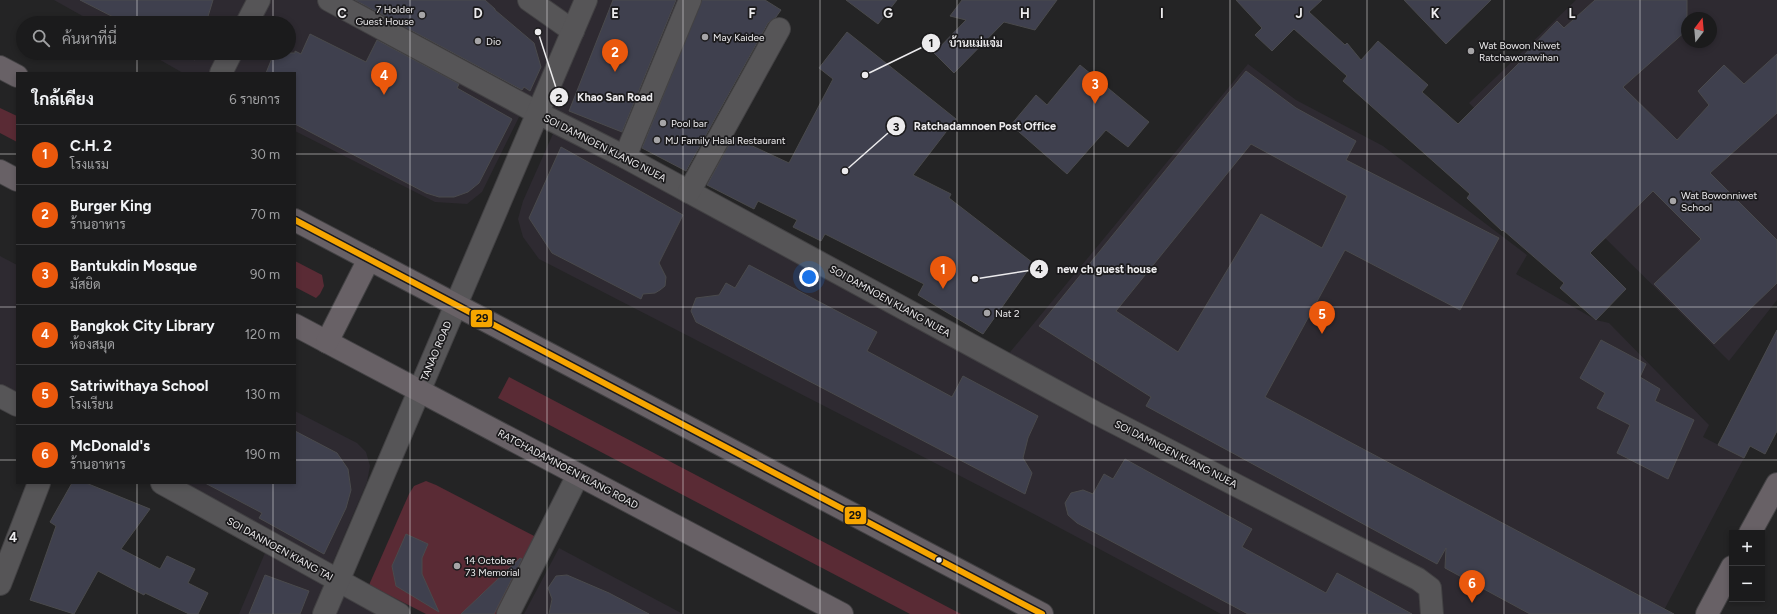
<!DOCTYPE html>
<html lang="th">
<meta charset="utf-8">
<style>
body{margin:0;font-family:Figtree,Sarabun,sans-serif;background:#242425;color:#f1f3f6}
.controls{position:absolute;right:12px;bottom:12px;display:grid;overflow:hidden;border-radius:0px;box-shadow:0 2px 6px #0003}
.controls button{width:36px;height:36px;display:grid;place-items:center;padding:0;border:0;border-bottom:1px solid #39393b;background:#1b1b1c;color:#f1f3f6;font:20px sans-serif}
.compass{position:absolute;left:1681px;top:12px;width:36px;height:36px;border-radius:50%;background:#1b1b1c;box-shadow:0 2px 6px #0003;rotate:16deg}
.you{position:absolute;left:809px;top:277px;width:14px;height:14px;margin:-10px;border:3px solid #fff;border-radius:50%;background:#1a73e8;box-shadow:0 0 0 6px #1a73e833}
.badge{display:grid;place-items:center;width:26px;height:26px;border-radius:50%;background:#ea580c;color:#fff;font-size:13px;font-weight:700}
.pin{position:absolute;translate:-50% -33px;filter:drop-shadow(0 1px 2px #0008)}
.pin::after{content:'';position:absolute;top:21px;width:14px;height:12px;background:inherit;clip-path:polygon(0 0,100% 0,50% 100%)}
.list{margin:0;padding:0;list-style:none}
h2{display:flex;justify-content:space-between;align-items:center;height:52px;margin:0;padding:0 16px;font-size:17px}
h2 small{font-size:13px;font-weight:400;color:#a0a1a3}
.list li{display:grid;grid-template-columns:26px 1fr auto;gap:12px;align-items:center;box-sizing:border-box;height:60px;padding:0 16px;border-top:1px solid #39393b}
.list b{display:block;font-size:15px;white-space:nowrap}
.list p{margin:0;font-size:13px;white-space:nowrap;color:#a0a1a3}
.list em{font-size:13px;font-style:normal;color:#a0a1a3}
.icon{flex:none;width:22px;height:22px;fill:none;stroke:currentColor;stroke-width:2;stroke-linecap:round;stroke-linejoin:round}
.map{position:relative;flex:none;width:1777px;height:614px;overflow:hidden}
.search{position:absolute;background:#1b1b1c;box-shadow:0 2px 6px #0003;left:16px;top:16px;width:280px;height:44px;display:flex;align-items:center;gap:10px;box-sizing:border-box;padding:0 14px;border-radius:22px;color:#a0a1a3;font-size:15px}
.panel{position:absolute;background:#1b1b1c;box-shadow:0 2px 6px #0003;left:16px;top:72px;width:280px;height:412px;border-radius:0px}
.map>svg:first-child{display:block}
</style>
<div class="map">
<svg width="1777" height="614" viewBox="0 0 1777 614">
<rect width="100%" height="100%" fill="#242425"/>
<g fill="#2e2a31" fill-rule="evenodd">
<path d="M54,0H696L632,149L1006,357L1248,64L1296,100L1383,146L1527,255L1516,274L1596,320L1609,323L1709,425L1703,437L1744,458L1662,614H1221L1032,513L539,259L523,237L518,219L523,201L556,127L522,111L482,192L467,204L435,202L295,131V73H183L148,53H289V23H95Z"/>
<path d="M1576,0H1777V300L1729,361L1469,103ZM1687,18H1711V42H1687Z"/>
<path d="M0,256L17,265V401L0,391Z"/>
<path d="M295,411L357,443L366,452L370,466L367,482L330,569L170,483H295Z"/>
<path d="M559,548L683,614H524Z"/>
<path d="M265,553L385,614H239Z"/>
</g>
<g fill="#5a2b35">
<path d="M0,108L17,116V142L0,133Z"/>
<path d="M295,261L322,275L324,286L320,294L316,298L295,287Z"/>
<path d="M509,377L961,614H910L498,398Z"/>
<path d="M426,481L436,485L540,539L501,614H426L369,585L409,494L414,486Z"/>
</g>
<g fill="#3f404e" stroke="#4a4a4c" fill-rule="evenodd">
<path d="M80,0H213L206,23H125Z"/>
<path d="M355,0H485L495,9V10L534,43L541,67L530,91L524,87L522,90Z"/>
<path d="M613,0H676L622,132L569,111Z"/>
<path d="M702,0H765L781,10L776,17L768,23L686,171L642,148Z"/>
<path d="M846,0H897L878,24Z"/>
<path d="M962,0H1057L1035,30L1004,22L954,73L934,53L966,20L950,16Z"/>
<path d="M1236,0H1322L1309,12L1345,45L1347,43L1361,60L1378,41L1428,85L1422,92L1458,124L1522,60L1520,59L1557,21L1564,28L1595,0H1687V30L1623,87L1677,140L1709,105L1698,91L1724,65L1744,84L1777,54V113L1710,173L1777,240V283L1714,344L1654,284L1701,239L1653,191L1590,253L1626,289L1596,320L1560,288L1564,283L1503,230L1502,231L1467,198L1470,194L1343,81L1347,76L1294,29L1272,51L1255,35L1262,28Z"/>
<path d="M1404,0H1491L1446,44Z"/>
<path d="M847,32L956,119L913,175L951,194L949,198L1033,263L983,334L918,295L924,284L825,234L821,241L793,227L797,220L758,201L754,209L707,185L733,137L789,163L833,79L819,68Z"/>
<path d="M310,34L366,62L377,40L459,84L457,88L512,119L479,183L468,192L454,197H439L426,193L295,124V73H266L274,53H295V51L301,54Z"/>
<path d="M182,53H197L195,60Z"/>
<path d="M1080,65L1149,122L1128,147L1106,130L1067,174L1011,125L1036,95L1047,105Z"/>
<path d="M1246,71L1296,108L1356,141L1346,160L1499,238L1460,310L1345,250L1265,397L1674,614H1530L1445,568L1446,548L1437,564L1146,406L1151,397L1039,326ZM1251,144L1347,196L1322,248L1261,214L1178,352L1116,311Z"/>
<path d="M561,147L683,215L659,263L666,277L665,286L660,290L655,293L643,294L641,299L552,253L529,218Z"/>
<path d="M749,265L877,332L867,351L952,397L963,376L1038,416L1028,438L1023,458L1032,473L1025,494L696,322L691,311L696,298L719,295L726,283L735,288Z"/>
<path d="M1777,330V431L1765,454L1750,446L1744,458L1718,445Z"/>
<path d="M1601,340L1646,364L1640,377L1660,389L1655,401L1694,420L1668,479L1617,453L1630,425L1597,408L1605,393L1580,378Z"/>
<path d="M295,431L337,453L348,469L351,490L346,508L324,554L259,518L262,513L205,483H295Z"/>
<path d="M1125,459L1252,529L1242,547L1326,593L1337,573L1412,614H1248L1077,523L1068,515L1065,503L1071,493L1083,490L1093,494L1104,474L1113,479Z"/>
<path d="M72,483H86L150,509L121,549L160,569L167,556L195,569L188,583L208,593L198,614H189L145,593L144,595L98,571L74,614L30,600L56,526L50,522Z"/>
<path d="M406,534L428,544L422,558V574L439,612L396,586L392,566Z"/>
<path d="M520,558L522,559L494,614H461Z"/>
<path d="M265,575L309,591L300,614H249Z"/>
<path d="M567,575L609,593L649,614H549L552,599L548,588L556,576Z"/>
</g>
<g fill="none" stroke-linecap="round" stroke-linejoin="round">
<defs>
<g id="minor">
<path d="M329,0L538,113L625,157L1096,413L1418,579L1430,588L1432,614"/>
<path d="M529,0L573,31"/>
<path d="M247,23L259,0"/>
<path d="M221,73L231,53"/>
<path d="M625,157L690,0"/>
<path d="M689,192L779,29"/>
<path d="M0,396L17,405"/>
<path d="M162,483L399,614"/>
<path d="M0,584L39,483"/>
<path d="M324,614L586,0"/>
<path d="M508,614L578,475"/>
</g>
<g id="major">
<path d="M0,67L17,76"/>
<path d="M0,171L17,180"/>
<path d="M295,220L1042,614"/>
<path d="M295,325L842,614"/>
<path d="M327,342L369,259"/>
<path d="M1750,533L1777,484"/>
<path d="M1707,614L1732,567"/>
</g>
</defs>
<use href="#minor" stroke="#424143" stroke-width="24"/>
<use href="#major" stroke="#424143" stroke-width="24"/>
<use href="#minor" stroke="#565557" stroke-width="22"/>
<use href="#major" stroke="#686166" stroke-width="22"/>
<defs>
<path id="bus-1" d="M295,220L1042,614"/>
</defs>
<use href="#bus-1" stroke="#1b1a1c" stroke-width="9"/>
<use href="#bus-1" stroke="#f7a600" stroke-width="6"/>
</g>
<path fill="none" stroke="#ecebed" stroke-width="1" stroke-opacity="0.55" d="M137,0V23M273,0V23M410,0V614M547,0V614M683,0V614M820,0V614M957,0V614M1094,0V614M1230,0V614M1367,0V614M1504,0V614M1640,0V614M137,53V73M273,53V73M0,154H17M295,154H1777M0,307H17M295,307H1777M0,460H17M295,460H1777M137,483V614M273,483V614"/>
<g fill="#a6a5a7" stroke="#1b1a1c" stroke-width="1.5">
<circle cx="422" cy="15" r="4"/>
<circle cx="705" cy="37" r="4"/>
<circle cx="478" cy="41" r="4"/>
<circle cx="1471" cy="51" r="4"/>
<circle cx="663" cy="123" r="4"/>
<circle cx="657" cy="140" r="4"/>
<circle cx="1673" cy="201" r="4"/>
<circle cx="987" cy="313" r="4"/>
<circle cx="457" cy="566" r="4"/>
</g>
<circle fill="#ecebed" stroke="#1b1a1c" stroke-width="1.5" cx="939" cy="560" r="3.5"/>
<g text-anchor="middle" dominant-baseline="central" stroke-width="3.5" stroke-linejoin="round" paint-order="stroke">
<g font-size="10" fill="#ecebed" stroke="#1b1a1c" text-anchor="start">
<text x="414" y="9" text-anchor="end">7 Holder<tspan x="414" dy="12">Guest House</tspan></text>
<text x="713" y="37">May Kaidee</text>
<text x="486" y="41">Dio</text>
<text x="1479" y="45">Wat Bowon Niwet<tspan x="1479" dy="12">Ratchaworawihan</tspan></text>
<text x="671" y="123">Pool bar</text>
<text x="665" y="140">MJ Family Halal Restaurant</text>
<text x="1681" y="195">Wat Bowonniwet<tspan x="1681" dy="12">School</tspan></text>
<text x="995" y="313">Nat 2</text>
<text x="465" y="560">14 October<tspan x="465" dy="12">73 Memorial</tspan></text>
</g>
<g font-size="10" fill="#ecebed" stroke="#1b1a1c">
<text transform="translate(605 148) rotate(27)">SOI DAMNOEN KLANG NUEA</text>
<text transform="translate(890 301) rotate(29)">SOI DAMNOEN KLANG NUEA</text>
<text transform="translate(436 351) rotate(-67)">TANAO ROAD</text>
<text transform="translate(1176 454) rotate(27)">SOI DAMNOEN KLANG NUEA</text>
<text transform="translate(568 469) rotate(28)">RATCHADAMNOEN KLANG ROAD</text>
<text transform="translate(280 549) rotate(29)">SOI DANNOEN KIANG TAI</text>
</g>
</g>
<g font-size="13" text-anchor="middle" font-weight="bold" fill="#ecebed" stroke="#1b1a1c" stroke-width="3.5" stroke-linejoin="round" paint-order="stroke">
<text x="342" y="18">C</text>
<text x="478" y="18">D</text>
<text x="615" y="18">E</text>
<text x="752" y="18">F</text>
<text x="888" y="18">G</text>
<text x="1025" y="18">H</text>
<text x="1162" y="18">I</text>
<text x="1299" y="18">J</text>
<text x="1435" y="18">K</text>
<text x="1572" y="18">L</text>
<text x="13" y="542">4</text>
</g>
<path fill="none" stroke="#ecebed" stroke-width="1.5" d="M865 75L931 43M538 32L559 97M845 171L896 126M975 279L1039 269"/>
<g fill="#ecebed" stroke="#1b1a1c" stroke-width="1.5">
<circle cx="865" cy="75" r="4"/>
<circle cx="538" cy="32" r="4"/>
<circle cx="845" cy="171" r="4"/>
<circle cx="975" cy="279" r="4"/>
<circle cx="931" cy="43" r="10"/>
<circle cx="559" cy="97" r="10"/>
<circle cx="896" cy="126" r="10"/>
<circle cx="1039" cy="269" r="10"/>
</g>
<g font-size="12" text-anchor="middle" font-weight="bold" fill="#111">
<text x="931" y="47">1</text>
<text x="559" y="102">2</text>
<text x="896" y="131">3</text>
<text x="1039" y="273">4</text>
</g>
<g font-size="11" text-anchor="middle" font-weight="bold" fill="#ecebed" stroke="#1b1a1c" stroke-width="3.5" stroke-linejoin="round" paint-order="stroke">
<text x="976" y="47">บ้านแม่แจ่ม</text>
<text x="615" y="101">Khao San Road</text>
<text x="985" y="130">Ratchadamnoen Post Office</text>
<text x="1107" y="273">new ch guest house</text>
</g>
<g stroke="#1b1a1c" stroke-width="1.5">
<rect x="470" y="309" width="23" height="19" rx="4" fill="#f7a600"/>
<rect x="844" y="506" width="23" height="19" rx="4" fill="#f7a600"/>
</g>
<g font-size="11" text-anchor="middle" font-weight="bold" fill="#111">
<text x="482" y="322">29</text>
<text x="855" y="519">29</text>
</g>
</svg>
<div class="controls">
<button>+</button>
<button>−</button>
</div>
<svg class="compass" viewBox="-18 -18 36 36"><path d="M0-13l5 13h-10z" fill="#e53935"/><path d="M0 13l5-13h-10z" fill="#a0a1a3"/></svg>
<div class="you"></div>
<div class="pin badge" style="left:943px;top:289px">1</div>
<div class="pin badge" style="left:615px;top:72px">2</div>
<div class="pin badge" style="left:1095px;top:104px">3</div>
<div class="pin badge" style="left:384px;top:95px">4</div>
<div class="pin badge" style="left:1322px;top:334px">5</div>
<div class="pin badge" style="left:1472px;top:603px">6</div>
<div class="search"><svg class="icon" aria-label="search" viewBox="0 0 24 24"><circle cx="10" cy="10" r="6"/><path d="M15 15l6 6"/></svg>ค้นหาที่นี่</div>
<section class="panel">
<h2>ใกล้เคียง<small>6 รายการ</small></h2>
<ul class="list">
<li><span class="badge">1</span><div><b>C.H. 2</b><p>โรงแรม</p></div><em>30 m</em></li>
<li><span class="badge">2</span><div><b>Burger King</b><p>ร้านอาหาร</p></div><em>70 m</em></li>
<li><span class="badge">3</span><div><b>Bantukdin Mosque</b><p>มัสยิด</p></div><em>90 m</em></li>
<li><span class="badge">4</span><div><b>Bangkok City Library</b><p>ห้องสมุด</p></div><em>120 m</em></li>
<li><span class="badge">5</span><div><b>Satriwithaya School</b><p>โรงเรียน</p></div><em>130 m</em></li>
<li><span class="badge">6</span><div><b>McDonald's</b><p>ร้านอาหาร</p></div><em>190 m</em></li>
</ul>
</section>
</div>
